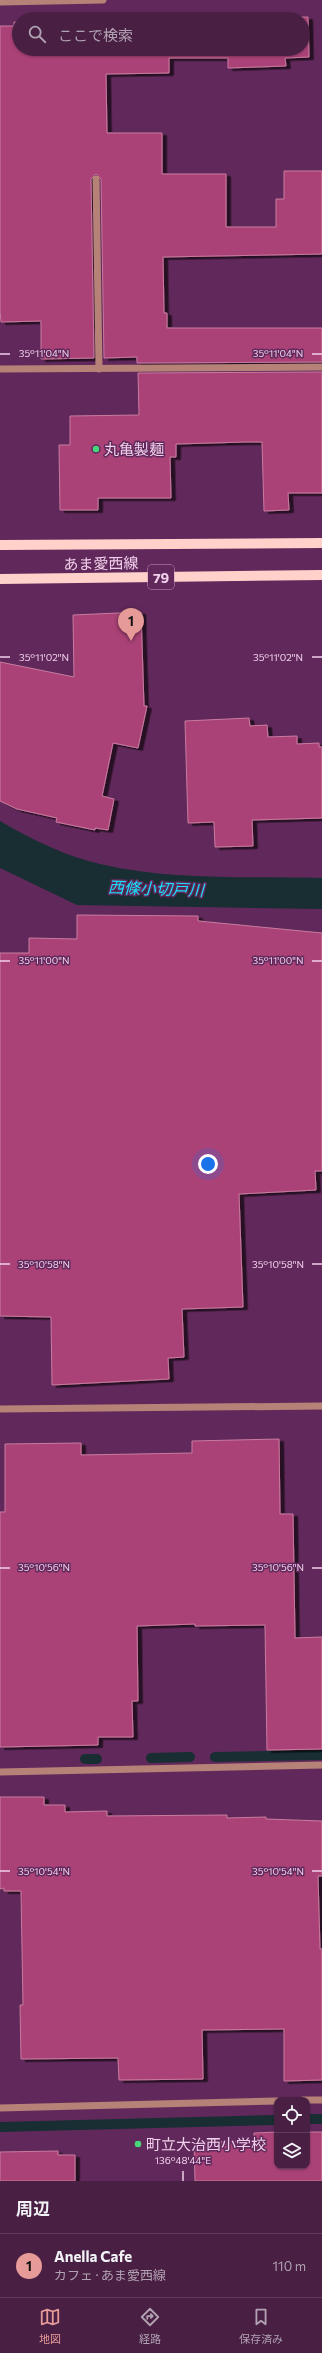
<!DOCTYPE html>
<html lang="ja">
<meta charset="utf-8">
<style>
body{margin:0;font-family:Commissioner,"Noto Sans JP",sans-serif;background:#50274b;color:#f1f3f6}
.controls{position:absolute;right:12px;bottom:12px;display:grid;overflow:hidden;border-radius:8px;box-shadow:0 1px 3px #0004}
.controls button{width:36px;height:36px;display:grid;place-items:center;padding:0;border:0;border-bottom:1px solid #613d5d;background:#491f44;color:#f1f3f6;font:20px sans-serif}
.you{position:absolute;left:208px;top:1164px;width:14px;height:14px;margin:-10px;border:3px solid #fff;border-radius:50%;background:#1a73e8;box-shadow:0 0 0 6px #1a73e833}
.badge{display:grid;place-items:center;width:26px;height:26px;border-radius:50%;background:#e69b98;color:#111;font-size:13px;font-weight:700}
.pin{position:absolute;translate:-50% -33px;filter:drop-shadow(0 1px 2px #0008)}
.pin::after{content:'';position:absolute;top:21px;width:14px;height:12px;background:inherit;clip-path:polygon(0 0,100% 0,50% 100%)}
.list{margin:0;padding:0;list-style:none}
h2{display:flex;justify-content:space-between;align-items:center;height:52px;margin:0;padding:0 16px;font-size:17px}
h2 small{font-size:13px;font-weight:400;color:#b1a2b2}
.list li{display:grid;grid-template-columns:26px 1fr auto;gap:12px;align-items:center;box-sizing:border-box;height:64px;padding:0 16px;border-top:1px solid #613d5d}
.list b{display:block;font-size:15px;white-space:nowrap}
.list p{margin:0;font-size:13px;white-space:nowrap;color:#b1a2b2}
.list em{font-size:13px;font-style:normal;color:#b1a2b2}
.icon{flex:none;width:22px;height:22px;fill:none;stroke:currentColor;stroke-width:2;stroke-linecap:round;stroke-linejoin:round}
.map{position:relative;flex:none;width:322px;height:2181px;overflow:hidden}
.search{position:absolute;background:#491f44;box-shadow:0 1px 3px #0004;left:12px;right:12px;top:12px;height:44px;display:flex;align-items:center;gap:10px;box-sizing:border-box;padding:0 14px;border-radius:22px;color:#b1a2b2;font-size:15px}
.sheet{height:116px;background:#491f44}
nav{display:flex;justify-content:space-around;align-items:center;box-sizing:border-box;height:56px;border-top:1px solid #613d5d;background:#491f44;font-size:11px;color:#b1a2b2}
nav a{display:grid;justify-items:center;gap:2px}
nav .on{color:#e69b98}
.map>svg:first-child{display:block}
</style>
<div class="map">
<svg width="322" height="2181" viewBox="0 0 322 2181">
<defs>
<filter id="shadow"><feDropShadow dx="4.5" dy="2.5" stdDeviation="0" flood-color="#0009"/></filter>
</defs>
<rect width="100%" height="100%" fill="#61295b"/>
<path fill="#182e33" d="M0,821C31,839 65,856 100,864C172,881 249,876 322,878V909L77,905L0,868Z"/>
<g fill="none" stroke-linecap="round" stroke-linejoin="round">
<g stroke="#182e33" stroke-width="10">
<path d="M215,1757L322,1755"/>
<path d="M151,1758L190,1757"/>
<path d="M85,1759H97"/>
<path d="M307,2119H322"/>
<path d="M0,2127L277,2120"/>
</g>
</g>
<g fill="#aa4277" stroke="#c97b9f" filter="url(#shadow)">
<path d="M101,15V19H68V16Z"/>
<path d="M200,17V19L308,17L309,57L285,58L286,66L228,68V58H169V73L106,74L107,133H162V174H226V227H276V199H284V171H322V254L163,257L164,313H167V328H322V362L137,363V357L104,358L101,179L96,174L91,179L94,358L41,359V321L1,322L0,311V26H14V22H19V49H303V19H112Z"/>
<path d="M322,372V493H288L289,510L264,511L262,442H245L176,444V457H170L171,498H98V510H60L59,445H70V416L139,415L138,373Z"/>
<path d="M141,612L144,706H147L138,748L113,743L102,796L114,799L108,830L95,828V830L56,822L57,818L17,809L0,801V662L74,677L73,615Z"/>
<path d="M249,718L250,726L267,725L268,737L297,736V744L319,743V747H322V818L252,820L253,846L215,847L214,822L188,823L185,721Z"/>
<path d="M77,915L198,916V921L322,933V1171H315L316,1190L239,1194L243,1307L182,1309L184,1357L168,1358L169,1379L52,1385L51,1317L0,1316V953H29V938L77,939Z"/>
<path d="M279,1439L280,1514H293L295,1638L322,1637V1749L267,1750L265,1625L195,1626V1624L137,1626L138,1701H132L133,1737H98V1745L0,1747V1512H5V1444L81,1443V1455L192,1453V1441Z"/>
<path d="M0,1797H44V1805H65V1812L107,1811V1816L227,1815V1818L266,1817V1819L322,1821V1876H318L320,1949H322V2080L284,2081V2029L202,2030L203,2079L119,2080L118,2058L21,2059L20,2005H23L21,1891H4V1888L0,1889Z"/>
<path d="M277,2132V2166H307V2132H322V2181H195L194,2142L254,2141V2133Z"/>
<path d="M58,2151V2155H75V2181H0V2152Z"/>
</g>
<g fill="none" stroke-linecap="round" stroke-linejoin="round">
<g stroke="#b68278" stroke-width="7">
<path d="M0,2L103,0"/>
<path d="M96,179L99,369"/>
<path d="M0,369L322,367"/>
<path d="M0,1409L322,1406"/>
<path d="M0,1772L322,1765"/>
<path d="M303,2100H322"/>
<path d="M0,2108L277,2101"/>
</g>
<g stroke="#fed2ca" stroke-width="10">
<path d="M0,545L322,543"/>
<path d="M0,579L322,575"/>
</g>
</g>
<path fill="none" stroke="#f1d0ec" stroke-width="1.5" d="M0,354H10M312,354H322M0,657H10M312,657H322M0,961H10M312,961H322M0,1264H10M312,1264H322M0,1568H10M312,1568H322M0,1871H10M312,1871H322M183,2171V2181"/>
<g fill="#46d77a" stroke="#61295b" stroke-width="1.5">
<circle cx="96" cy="449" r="4"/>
<circle cx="138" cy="2144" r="4"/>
</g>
<g text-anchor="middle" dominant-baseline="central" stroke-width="3" stroke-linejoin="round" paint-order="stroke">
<rect fill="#61295b" stroke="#c69ec0" stroke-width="1" x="148" y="565" width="26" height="24" rx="3"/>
<g font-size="14" font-weight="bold" fill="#f1d0ec">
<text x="161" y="577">79</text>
</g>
<g font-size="15" fill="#f1d0ec" stroke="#61295b" text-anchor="start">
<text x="104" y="449">丸亀製麺</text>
<text x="146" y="2144">町立大治西小学校</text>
</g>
<g font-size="15" fill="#f1d0ec" stroke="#61295b">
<text transform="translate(101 563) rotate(-1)">あま愛西線</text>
</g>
<g font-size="16" font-style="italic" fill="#18e0fd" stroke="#61295b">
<text transform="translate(156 888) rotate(2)">西條小切戸川</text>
</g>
</g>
<g font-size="10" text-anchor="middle" fill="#f1d0ec" stroke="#61295b" stroke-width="3" stroke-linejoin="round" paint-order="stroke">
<text x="44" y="357">35°11'04"N</text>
<text x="278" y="357">35°11'04"N</text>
<text x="44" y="661">35°11'02"N</text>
<text x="278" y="661">35°11'02"N</text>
<text x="44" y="964">35°11'00"N</text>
<text x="278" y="964">35°11'00"N</text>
<text x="44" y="1268">35°10'58"N</text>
<text x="278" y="1268">35°10'58"N</text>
<text x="44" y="1571">35°10'56"N</text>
<text x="278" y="1571">35°10'56"N</text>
<text x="44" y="1875">35°10'54"N</text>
<text x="278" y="1875">35°10'54"N</text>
<text x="183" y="2164">136°48'44"E</text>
</g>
</svg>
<div class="controls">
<button><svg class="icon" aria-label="locate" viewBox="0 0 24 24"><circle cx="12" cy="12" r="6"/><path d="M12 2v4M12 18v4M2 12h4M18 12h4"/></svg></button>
<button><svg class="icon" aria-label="layers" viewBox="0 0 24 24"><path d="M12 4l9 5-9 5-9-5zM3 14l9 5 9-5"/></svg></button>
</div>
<div class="you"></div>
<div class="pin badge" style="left:131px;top:641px">1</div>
<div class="search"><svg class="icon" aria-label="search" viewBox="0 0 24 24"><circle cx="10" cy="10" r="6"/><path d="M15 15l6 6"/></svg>ここで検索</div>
</div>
<section class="sheet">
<h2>周辺<small></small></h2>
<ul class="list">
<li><span class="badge">1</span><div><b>Anella Cafe</b><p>カフェ · あま愛西線</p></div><em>110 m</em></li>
</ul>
</section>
<nav>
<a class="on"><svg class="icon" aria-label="map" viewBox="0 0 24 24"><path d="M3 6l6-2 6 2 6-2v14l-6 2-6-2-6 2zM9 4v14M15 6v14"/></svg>地図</a>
<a><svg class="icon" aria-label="directions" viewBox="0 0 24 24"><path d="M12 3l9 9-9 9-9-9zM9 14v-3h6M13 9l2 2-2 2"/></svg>経路</a>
<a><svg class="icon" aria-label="saved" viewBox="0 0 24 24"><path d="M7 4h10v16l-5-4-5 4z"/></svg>保存済み</a>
</nav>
